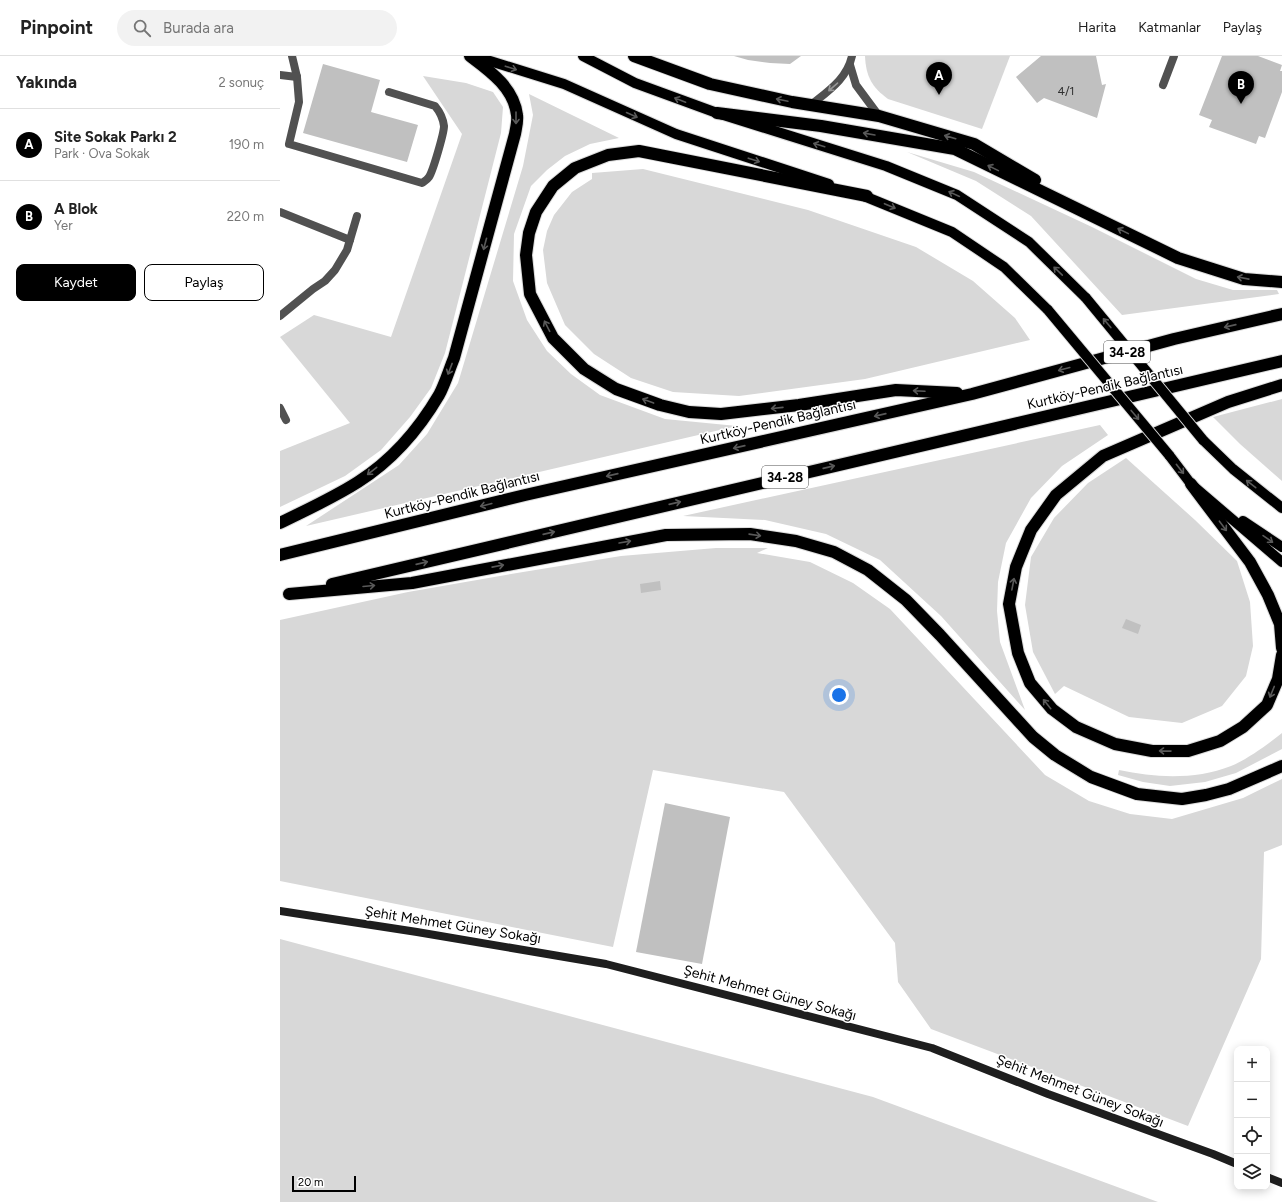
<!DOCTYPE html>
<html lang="tr">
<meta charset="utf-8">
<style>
body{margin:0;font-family:Figtree,sans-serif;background:#f2f2f2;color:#222}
.controls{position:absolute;right:12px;bottom:12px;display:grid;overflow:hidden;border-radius:8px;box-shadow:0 2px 10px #0003}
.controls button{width:36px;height:36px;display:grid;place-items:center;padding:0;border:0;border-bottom:1px solid #e0e0e0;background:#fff;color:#222;font:20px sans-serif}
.scale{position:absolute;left:12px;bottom:10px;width:64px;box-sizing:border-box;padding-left:4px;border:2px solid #000;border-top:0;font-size:11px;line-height:14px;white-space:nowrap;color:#000;-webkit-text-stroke:3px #fff;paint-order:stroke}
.you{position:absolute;left:559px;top:639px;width:14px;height:14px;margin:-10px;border:3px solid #fff;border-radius:50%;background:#1a73e8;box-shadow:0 0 0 6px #1a73e833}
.badge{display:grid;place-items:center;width:26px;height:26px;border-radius:50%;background:#000;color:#fff;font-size:13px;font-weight:700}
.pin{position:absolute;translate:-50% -33px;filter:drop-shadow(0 1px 2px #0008)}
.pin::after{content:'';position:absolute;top:21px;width:14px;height:12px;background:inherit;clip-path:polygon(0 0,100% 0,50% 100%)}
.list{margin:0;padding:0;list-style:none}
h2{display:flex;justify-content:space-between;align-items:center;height:52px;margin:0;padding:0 16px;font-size:17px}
h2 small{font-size:13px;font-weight:400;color:#767676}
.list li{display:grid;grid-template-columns:26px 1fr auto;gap:12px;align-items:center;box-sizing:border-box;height:72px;padding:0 16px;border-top:1px solid #e0e0e0}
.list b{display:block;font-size:15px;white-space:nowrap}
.list p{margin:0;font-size:13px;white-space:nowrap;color:#767676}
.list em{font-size:13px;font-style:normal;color:#767676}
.actions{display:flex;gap:8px;padding:12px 16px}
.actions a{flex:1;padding:9px 0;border:1px solid #000;border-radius:8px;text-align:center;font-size:14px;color:#000}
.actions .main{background:#000;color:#fff}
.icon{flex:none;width:22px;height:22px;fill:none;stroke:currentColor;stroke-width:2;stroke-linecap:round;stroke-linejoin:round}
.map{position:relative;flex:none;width:1002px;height:1146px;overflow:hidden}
header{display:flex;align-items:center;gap:24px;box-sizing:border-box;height:56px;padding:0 20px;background:#fff;border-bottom:1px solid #e0e0e0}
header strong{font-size:19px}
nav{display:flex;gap:22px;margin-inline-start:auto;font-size:14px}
.search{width:280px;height:36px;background:#f2f2f2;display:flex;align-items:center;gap:10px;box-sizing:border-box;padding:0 14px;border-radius:22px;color:#767676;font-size:15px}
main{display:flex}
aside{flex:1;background:#fff}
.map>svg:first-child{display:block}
</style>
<header>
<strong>Pinpoint</strong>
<div class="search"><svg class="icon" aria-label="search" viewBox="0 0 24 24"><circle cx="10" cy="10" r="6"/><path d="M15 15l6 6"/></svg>Burada ara</div>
<nav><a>Harita</a><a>Katmanlar</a><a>Paylaş</a></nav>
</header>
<main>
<aside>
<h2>Yakında<small>2 sonuç</small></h2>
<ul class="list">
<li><span class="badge">A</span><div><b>Site Sokak Parkı 2</b><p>Park · Ova Sokak</p></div><em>190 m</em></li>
<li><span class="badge">B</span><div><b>A Blok</b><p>Yer</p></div><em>220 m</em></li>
</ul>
<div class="actions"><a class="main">Kaydet</a><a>Paylaş</a></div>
</aside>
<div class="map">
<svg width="1002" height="1146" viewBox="0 0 1002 1146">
<rect width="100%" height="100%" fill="#fff"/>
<g fill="#d8d8d8">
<path d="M585,0H730L702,73L608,43C592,31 586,21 585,0Z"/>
<path d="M143,20L186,27L213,36L223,51L221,77L165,297L151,332L130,361L101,394L65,420L0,451V395L70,367L0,281L34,259L111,281L182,78Z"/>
<path d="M249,38L339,82L310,88L285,100L267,114L251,130L234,178L233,225L247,264L267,295L291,318L320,339L385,363L457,370L26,470L119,409L147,378L178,327L243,110L253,59Z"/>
<path d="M627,96L694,116L812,171L916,223L953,234H997L999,238L842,259L751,160L696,125Z"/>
<path d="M363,113L528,154L636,191L693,225L735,262L750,284L585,323L459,340L393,336L351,322L314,298L285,269L267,227L263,194L267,175L274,159L292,136L312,123V117Z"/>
<path d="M1002,343V425L960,388L933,361Z"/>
<path d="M820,369L828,379L782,410L751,442L726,487L718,526L717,555L720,586L745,654L661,560L600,504L546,478L485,464L403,460Z"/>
<path d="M846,402L915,464L957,505L970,546L973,590L966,620L942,650L902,667L849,661L784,630L775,638L753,596L745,549L751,501L774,462L808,427Z"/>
<path d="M436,492H488L477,497L530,506L573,527L610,553L765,719L809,745L850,758L892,763L963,742L1002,723V789L984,796L981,903L908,1070L651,973L618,926L615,887L504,736L373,714L333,891L0,825V564L128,536L237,517L341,500Z"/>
<path d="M1002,677V693L956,717L925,726L890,730L863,726L838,719L839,714C876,722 915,724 951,710C968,703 988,688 1002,677Z"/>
<path d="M0,883L593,1041L878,1146H0Z"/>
</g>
<g fill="#c0c0c0">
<path d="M454,0H521L510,8L490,7L468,4Z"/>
<path d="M761,0H816L822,29L826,28L817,62L764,42L757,47L736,21Z"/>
<path d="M942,0H978L1002,9L1000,15H1002V36L985,82L979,80L976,88L929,71L932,64L919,59Z"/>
<path d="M43,8L100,24L91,56L138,69L127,106L23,77Z"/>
<path d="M380,525L381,534L361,537L360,528Z"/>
<path d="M846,563L861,569L858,578L842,572Z"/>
<path d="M385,747L450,761L422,908L356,896Z"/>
</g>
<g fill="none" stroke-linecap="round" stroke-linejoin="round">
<defs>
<g id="primary">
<path d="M194,0L284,28L396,78L549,128"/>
<path d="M303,0L355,27L437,57L606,110L677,139L749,186L806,242"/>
<path d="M579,138L672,176L724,211L768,254"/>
<path d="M923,384L953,413L1002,452"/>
<path d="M889,399L911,428L1002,506"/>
<path d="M963,465L1002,491"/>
</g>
<g id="highway">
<path d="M354,0L430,28L512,46L599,60L694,88L755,124"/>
<path d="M437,57L541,70L675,93L898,202L964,223L1002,226"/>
<path d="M587,140L359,95L328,99L295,112L273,130L256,156L249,177L246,199L250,238L273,282L304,313L336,333L380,349L409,356L441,358L519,349L616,334L677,337"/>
<path d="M1002,329L948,346L823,400L776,439L751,474L736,511L729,548L738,597L750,627L772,653L796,671L835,688L872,695H908L940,685L963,671L987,649L998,623L1002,599"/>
<path d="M911,428L970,506L988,539L1000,568L1002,592"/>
<path d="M0,467C26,454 53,442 78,426C111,405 139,373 159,339C165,328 169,314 174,302L235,78C236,72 238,65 237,59C234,32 210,15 190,0"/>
<path d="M0,499L245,439L692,338L894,283L1002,258"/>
<path d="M52,528L1002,305"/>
<path d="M9,538L132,527L386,479L470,478L516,485L554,496L588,514L626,544L660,579L753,681L775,699L811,721L857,738L902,743L926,739L949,733L1002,710"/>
</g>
</defs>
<use href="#primary" stroke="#dbdbdb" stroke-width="12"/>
<use href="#highway" stroke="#dbdbdb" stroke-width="14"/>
<g stroke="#515151" stroke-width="8">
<path d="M12,0L17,21L19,46L9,88L142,127C145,125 147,124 149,121C153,115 164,77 164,70C163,62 160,56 155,50L109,36"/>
<path d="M0,19L17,21"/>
<path d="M883,29L894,0"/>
<path d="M0,156L70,184"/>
<path d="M0,260L33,233L45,225L55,214L67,194L77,160"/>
<path d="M0,352L6,364"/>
</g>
<g stroke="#515151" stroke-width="8">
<path d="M570,9L576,29L599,60"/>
<path d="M531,49C548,35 567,23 572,0"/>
</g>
<g stroke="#1e1e1e" stroke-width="8">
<path d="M0,855L137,876L326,908L652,992L768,1038L933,1098L957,1108"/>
<path d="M987,1121L1002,1127"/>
</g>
<use href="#primary" stroke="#000" stroke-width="10"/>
<use href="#highway" stroke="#000" stroke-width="12"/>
<defs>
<g id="primary-bridge">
<path d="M806,242L923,384"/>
<path d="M768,254L889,399"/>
</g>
</defs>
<use href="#primary-bridge" stroke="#dbdbdb" stroke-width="12" stroke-linecap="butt"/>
<use href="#primary-bridge" stroke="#000" stroke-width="10"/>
</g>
<defs><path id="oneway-shaft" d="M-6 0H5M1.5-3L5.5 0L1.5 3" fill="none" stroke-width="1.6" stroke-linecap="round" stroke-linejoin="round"/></defs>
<g stroke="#595959">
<use href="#oneway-shaft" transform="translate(231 12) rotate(18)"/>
<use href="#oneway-shaft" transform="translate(400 44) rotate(-159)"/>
<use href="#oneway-shaft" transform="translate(502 44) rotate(-168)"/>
<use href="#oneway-shaft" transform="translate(352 59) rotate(24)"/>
<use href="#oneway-shaft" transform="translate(236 62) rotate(90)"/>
<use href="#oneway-shaft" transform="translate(589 78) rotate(-170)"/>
<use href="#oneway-shaft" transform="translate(670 81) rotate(-164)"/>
<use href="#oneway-shaft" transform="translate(539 89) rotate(-163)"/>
<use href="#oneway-shaft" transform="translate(474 104) rotate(18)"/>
<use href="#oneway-shaft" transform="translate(713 112) rotate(-154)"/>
<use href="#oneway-shaft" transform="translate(674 138) rotate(-155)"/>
<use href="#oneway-shaft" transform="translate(610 150) rotate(23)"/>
<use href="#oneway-shaft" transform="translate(843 175) rotate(-154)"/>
<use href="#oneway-shaft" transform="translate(205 188) rotate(105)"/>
<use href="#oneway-shaft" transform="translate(778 215) rotate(-136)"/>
<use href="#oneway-shaft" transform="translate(963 222) rotate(-169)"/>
<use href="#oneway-shaft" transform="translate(827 267) rotate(-130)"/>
<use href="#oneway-shaft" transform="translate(267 270) rotate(-117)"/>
<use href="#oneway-shaft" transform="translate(950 270) rotate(167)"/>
<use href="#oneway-shaft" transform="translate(170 313) rotate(111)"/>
<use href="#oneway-shaft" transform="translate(784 313) rotate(165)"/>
<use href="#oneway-shaft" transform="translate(639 335) rotate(-177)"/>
<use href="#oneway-shaft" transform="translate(368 345) rotate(-160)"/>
<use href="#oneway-shaft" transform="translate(497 352) rotate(174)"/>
<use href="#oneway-shaft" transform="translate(600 359) rotate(167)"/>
<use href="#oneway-shaft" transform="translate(855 359) rotate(50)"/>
<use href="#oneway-shaft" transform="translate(459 391) rotate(167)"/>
<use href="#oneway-shaft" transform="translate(549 411) rotate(-13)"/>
<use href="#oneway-shaft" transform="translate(900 413) rotate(52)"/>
<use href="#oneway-shaft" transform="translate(92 415) rotate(142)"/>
<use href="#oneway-shaft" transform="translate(332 419) rotate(167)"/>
<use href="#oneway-shaft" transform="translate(971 428) rotate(-142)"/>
<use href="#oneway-shaft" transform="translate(395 447) rotate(-13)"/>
<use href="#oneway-shaft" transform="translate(206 449) rotate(166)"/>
<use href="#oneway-shaft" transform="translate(943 470) rotate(53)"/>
<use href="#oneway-shaft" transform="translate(269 477) rotate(-13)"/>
<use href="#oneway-shaft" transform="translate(475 479) rotate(8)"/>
<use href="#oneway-shaft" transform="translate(988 483) rotate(35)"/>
<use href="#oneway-shaft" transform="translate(345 486) rotate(-10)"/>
<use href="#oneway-shaft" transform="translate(142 507) rotate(-13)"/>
<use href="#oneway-shaft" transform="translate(218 510) rotate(-11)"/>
<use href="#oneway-shaft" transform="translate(733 528) rotate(-79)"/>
<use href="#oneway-shaft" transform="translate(89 530) rotate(-5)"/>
<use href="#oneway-shaft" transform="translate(992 636) rotate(112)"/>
<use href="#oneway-shaft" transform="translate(767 648) rotate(-129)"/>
<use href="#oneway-shaft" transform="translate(885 695) rotate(-179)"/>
</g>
<use stroke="#979797" href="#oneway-shaft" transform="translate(553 31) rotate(139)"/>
<g text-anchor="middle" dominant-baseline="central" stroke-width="3" stroke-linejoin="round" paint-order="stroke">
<g font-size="12" fill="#303030">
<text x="786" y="35">4/1</text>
</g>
<g fill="#fff" stroke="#4c4c4c" stroke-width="1">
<rect x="824" y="285" width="46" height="22" rx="3"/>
<rect x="482" y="410" width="46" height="22" rx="3"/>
</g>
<g font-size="13" font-weight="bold" fill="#000">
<text x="847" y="296">34-28</text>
<text x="505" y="421">34-28</text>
</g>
<g font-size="14" fill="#000" stroke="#fff">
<text transform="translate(825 331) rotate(-13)">Kurtköy-Pendik Bağlantısı</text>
<text transform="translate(498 366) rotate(-13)">Kurtköy-Pendik Bağlantısı</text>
<text transform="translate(182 439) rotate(-14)">Kurtköy-Pendik Bağlantısı</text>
<text transform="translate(173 869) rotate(9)">Şehit Mehmet Güney Sokağı</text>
<text transform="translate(490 937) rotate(15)">Şehit Mehmet Güney Sokağı</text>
<text transform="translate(800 1035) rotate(21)">Şehit Mehmet Güney Sokağı</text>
</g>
</g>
</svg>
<div class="controls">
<button>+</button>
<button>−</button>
<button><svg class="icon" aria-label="locate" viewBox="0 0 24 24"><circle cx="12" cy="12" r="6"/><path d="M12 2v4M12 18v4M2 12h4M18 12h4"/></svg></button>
<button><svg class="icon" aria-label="layers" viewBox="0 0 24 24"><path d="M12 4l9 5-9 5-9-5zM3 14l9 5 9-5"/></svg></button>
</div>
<div class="scale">20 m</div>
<div class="you"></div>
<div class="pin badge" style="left:659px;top:39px">A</div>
<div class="pin badge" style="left:961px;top:48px">B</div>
</div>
</main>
